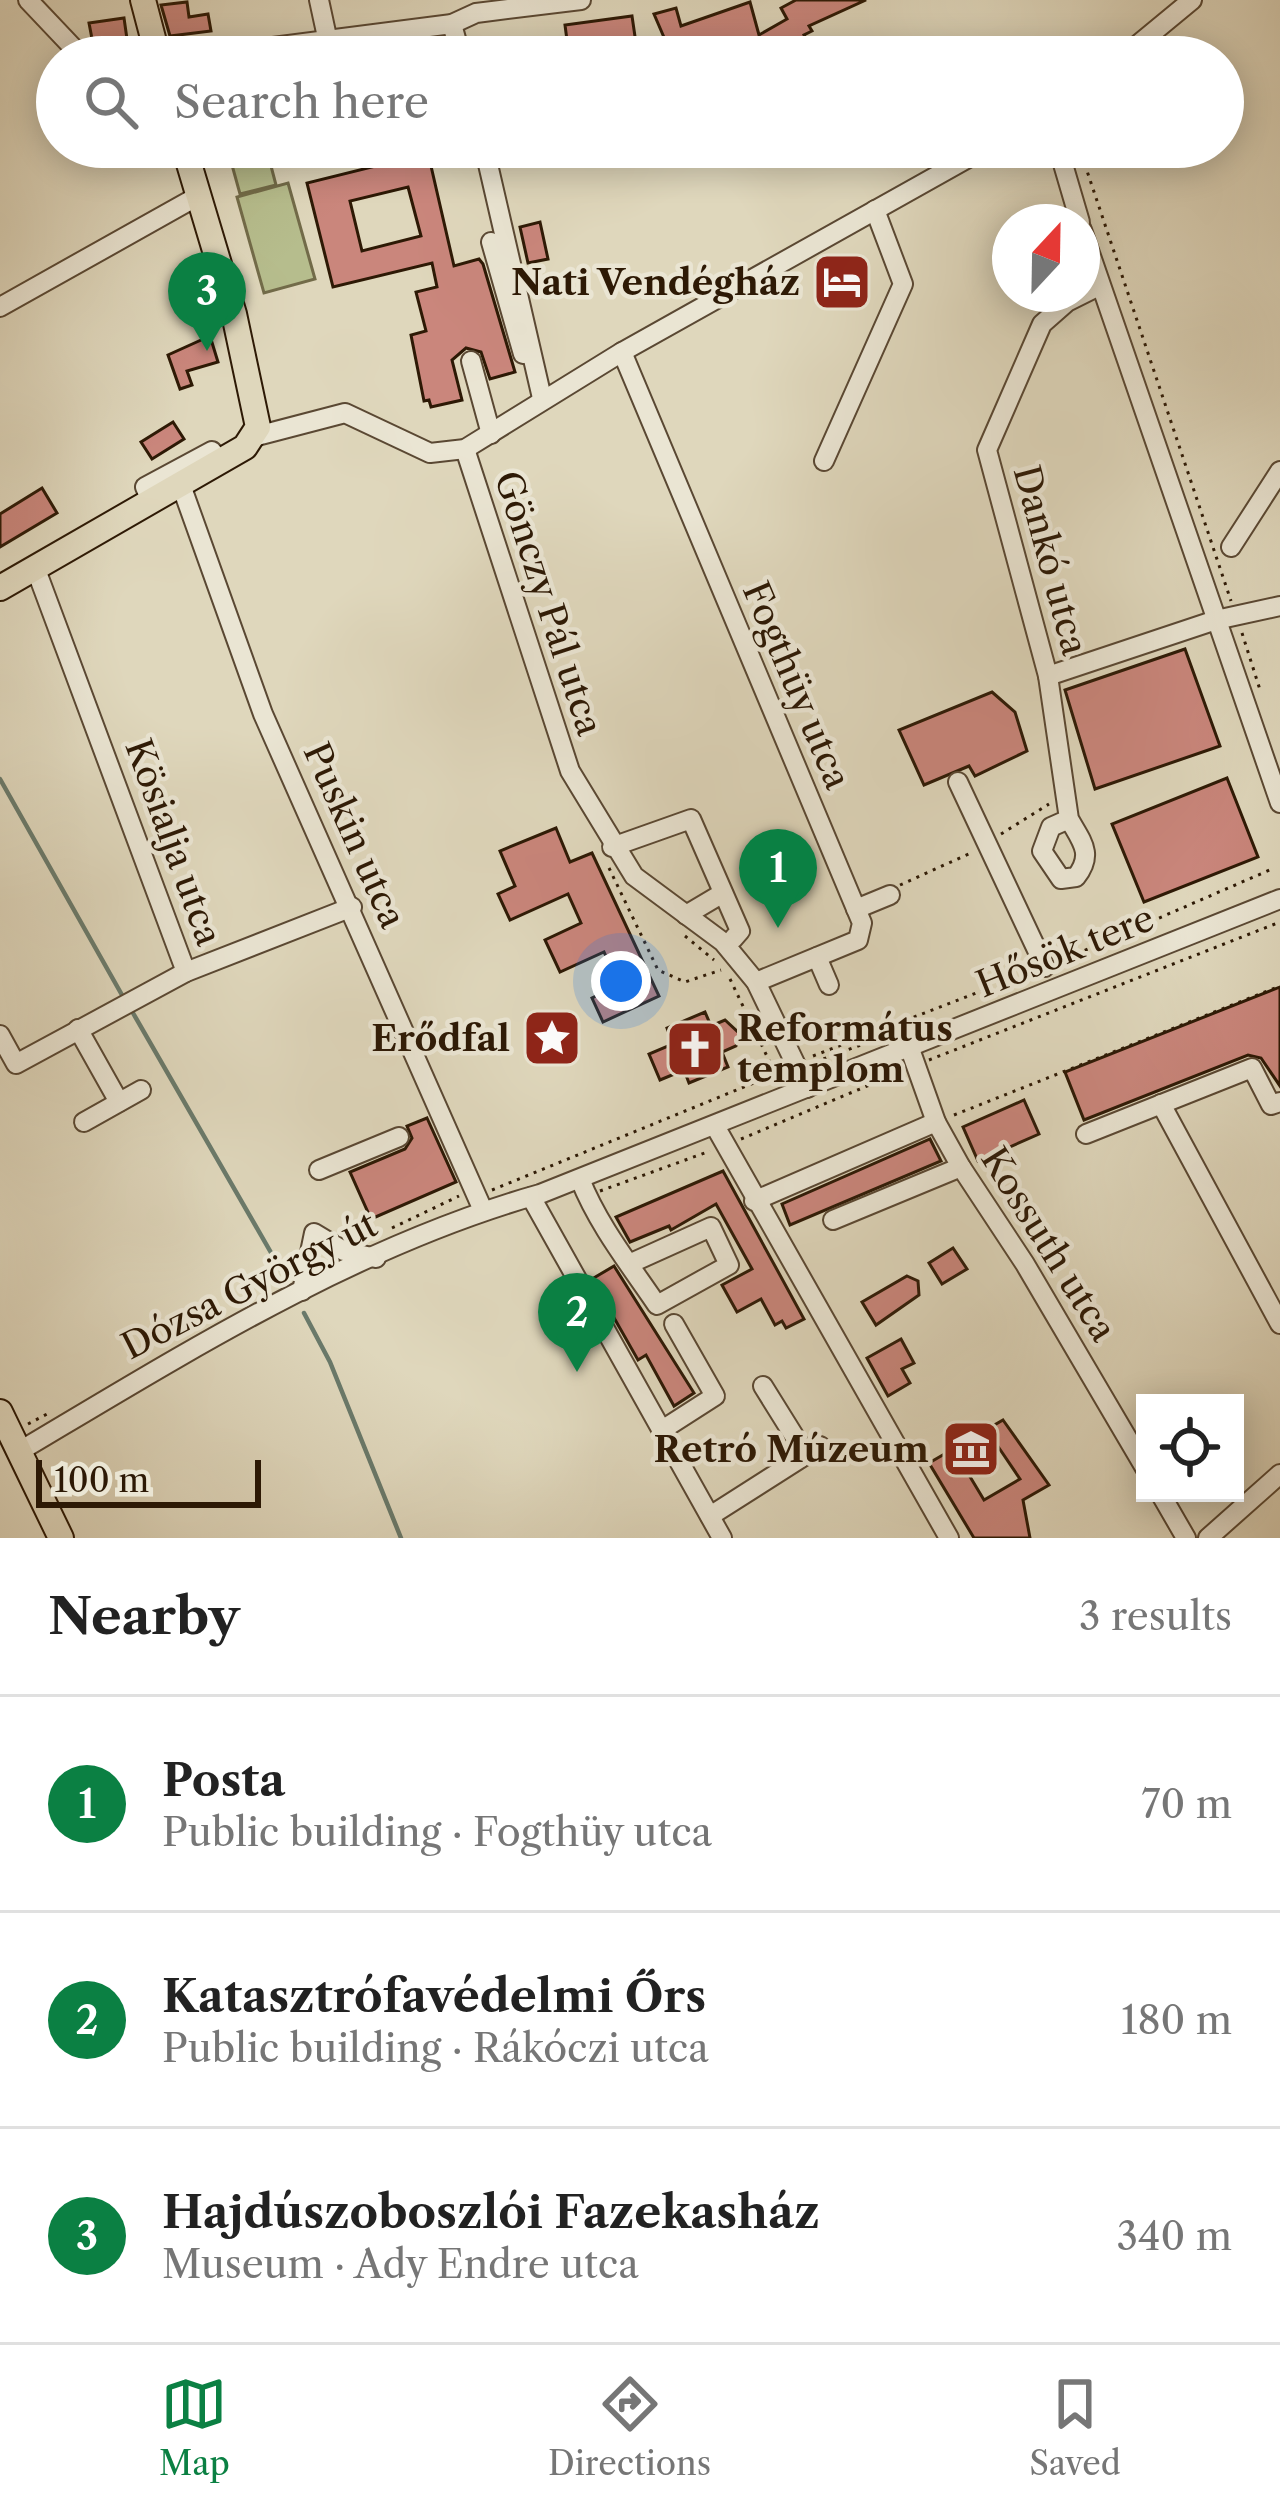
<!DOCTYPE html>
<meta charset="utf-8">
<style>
body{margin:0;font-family:"Libre Caslon Text",serif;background:#f2f2f2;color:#222}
.controls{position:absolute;right:36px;bottom:36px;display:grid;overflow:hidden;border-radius:0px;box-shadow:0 6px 30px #0003}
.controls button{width:108px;height:108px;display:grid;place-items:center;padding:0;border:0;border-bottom:3px solid #e0e0e0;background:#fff;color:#222;font:60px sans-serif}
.compass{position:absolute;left:992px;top:204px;width:108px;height:108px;border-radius:50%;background:#fff;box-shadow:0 6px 30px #0003;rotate:22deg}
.scale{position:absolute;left:36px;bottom:30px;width:225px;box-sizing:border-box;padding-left:12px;border:6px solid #2d1905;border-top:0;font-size:33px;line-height:42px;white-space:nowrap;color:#2d1905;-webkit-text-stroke:9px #eae5d3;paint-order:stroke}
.you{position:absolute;left:621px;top:981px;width:42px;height:42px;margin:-30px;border:9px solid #fff;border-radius:50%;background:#1a73e8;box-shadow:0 0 0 18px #1a73e833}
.badge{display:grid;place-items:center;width:78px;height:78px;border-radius:50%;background:#0b8043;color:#fff;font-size:39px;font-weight:700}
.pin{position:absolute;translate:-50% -99px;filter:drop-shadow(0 3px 6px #0008)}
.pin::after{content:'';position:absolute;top:63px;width:42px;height:36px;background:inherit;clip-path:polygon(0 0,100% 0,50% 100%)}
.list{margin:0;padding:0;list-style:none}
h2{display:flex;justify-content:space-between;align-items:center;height:156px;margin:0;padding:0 48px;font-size:51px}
h2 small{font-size:39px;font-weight:400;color:#767676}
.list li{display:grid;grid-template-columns:78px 1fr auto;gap:36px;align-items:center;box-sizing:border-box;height:216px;padding:0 48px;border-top:3px solid #e0e0e0}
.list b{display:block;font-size:45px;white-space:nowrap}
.list p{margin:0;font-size:39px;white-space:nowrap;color:#767676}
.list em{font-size:39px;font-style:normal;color:#767676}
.icon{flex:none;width:66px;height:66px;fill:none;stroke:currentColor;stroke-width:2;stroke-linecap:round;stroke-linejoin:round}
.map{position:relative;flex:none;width:1280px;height:1538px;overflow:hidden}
.search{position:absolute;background:#fff;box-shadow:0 6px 30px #0003;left:36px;right:36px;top:36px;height:132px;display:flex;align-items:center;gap:30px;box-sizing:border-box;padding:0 42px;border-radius:66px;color:#767676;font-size:45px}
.sheet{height:804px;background:#fff}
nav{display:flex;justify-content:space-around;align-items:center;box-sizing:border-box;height:168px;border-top:3px solid #e0e0e0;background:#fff;font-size:33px;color:#767676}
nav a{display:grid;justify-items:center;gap:6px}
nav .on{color:#0b8043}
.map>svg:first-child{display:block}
</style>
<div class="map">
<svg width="1280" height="1538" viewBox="0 0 1280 1538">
<rect width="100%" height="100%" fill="#dfd7bc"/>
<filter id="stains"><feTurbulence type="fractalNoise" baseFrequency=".00167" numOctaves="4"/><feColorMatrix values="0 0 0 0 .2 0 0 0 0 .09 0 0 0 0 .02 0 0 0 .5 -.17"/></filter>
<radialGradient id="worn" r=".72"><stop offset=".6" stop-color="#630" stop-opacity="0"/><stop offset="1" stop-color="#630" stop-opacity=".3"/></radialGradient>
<g fill="#b6bd8d" stroke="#726b49" stroke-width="3">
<path d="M227,147H266L276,185L240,194Z"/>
<path d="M288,183L315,279L264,293L237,197Z"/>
</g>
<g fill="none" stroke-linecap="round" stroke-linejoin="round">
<g stroke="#6a7a6b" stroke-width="4.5">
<path d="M0,779L122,995"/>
<path d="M133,1013L281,1270"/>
<path d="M304,1313L330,1362L401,1538"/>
</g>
</g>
<g fill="#ca867c" stroke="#2d1905" stroke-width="3" fill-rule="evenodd">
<path d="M796,0H866L809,26L812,31L804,35L810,47L792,57H744L741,47L705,57L698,49L672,56L654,14L676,8L681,26L750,2L759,35L787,19L781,8Z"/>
<path d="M187,2L189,17L208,14L211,31L170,36L161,5Z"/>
<path d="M632,16L638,57L609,56L607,44L568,48L565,25Z"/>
<path d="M124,18L127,39L93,44L89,23Z"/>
<path d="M428,153L454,266L479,259L483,264L515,372L490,379L481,352L466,348L452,360L462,400L431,407L429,400L424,401L411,335L426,331L416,292L437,287L432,263L333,287L307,183ZM408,187L421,236L362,251L350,201Z"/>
<path d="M540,222L548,259L528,263L520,227Z"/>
<path d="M210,336L218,362L187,371L192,385L180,389L168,355Z"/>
<path d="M173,422L184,439L152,459L141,442Z"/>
<path d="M42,488L57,513L0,547V514Z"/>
<path d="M1185,649L1220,746L1095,789L1065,690Z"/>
<path d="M992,692L1015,712L1027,751L975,776L969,766L924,785L899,730Z"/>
<path d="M1227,778L1258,857L1144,902L1112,824Z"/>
<path d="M556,828L570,862L592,853L659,996L603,1022L592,998L619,985L604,952L560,972L545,940L581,923L568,894L510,920L498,894L515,886L500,851Z"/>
<path d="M1280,987V1086L1261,1058L1248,1055L1084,1120L1065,1072Z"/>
<path d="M705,1012L711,1026L725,1020L740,1034L736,1046L722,1052L728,1067L689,1083L684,1070L660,1080L649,1054L673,1044L667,1028Z"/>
<path d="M1024,1100L1039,1134L978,1161L963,1127Z"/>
<path d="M427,1118L456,1182L371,1219L350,1172L405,1149L412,1138L407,1126Z"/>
<path d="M930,1139L941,1161L790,1225L782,1204Z"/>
<path d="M723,1171L804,1319L786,1328L782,1321L775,1325L761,1299L737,1312L722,1285L752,1269L716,1204L671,1230L669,1226L630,1242L616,1217Z"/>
<path d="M953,1248L967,1269L942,1284L929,1263Z"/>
<path d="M614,1266L694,1393L674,1406L646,1355L638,1360L592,1279Z"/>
<path d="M907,1276L918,1281L919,1295L876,1325L862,1302Z"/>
<path d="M901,1339L914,1363L902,1369L910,1383L888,1396L867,1358Z"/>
<path d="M1003,1420L1049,1485L1023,1500L1030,1538H974L929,1463ZM997,1445L1020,1479L984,1500L963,1465Z"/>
</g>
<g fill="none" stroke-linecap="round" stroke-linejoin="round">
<defs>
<g id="minor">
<path d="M28,0L82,57"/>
<path d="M319,0L327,37"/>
<path d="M452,24L461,57"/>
<path d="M194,57L452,24L476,13L581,0"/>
<path d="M1123,57L1192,0"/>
<path d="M484,147L542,398"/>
<path d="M1058,147L1080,222"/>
<path d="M1082,230L1280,803"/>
<path d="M491,242L523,354"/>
<path d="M0,307L198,196"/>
<path d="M622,352L862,923L858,940L756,982"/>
<path d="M471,361L491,434"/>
<path d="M253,437L345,413L430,453L465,449L622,352L988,147"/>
<path d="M465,449L570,771L634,876L723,942L756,982L807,1088"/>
<path d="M824,461L903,284L875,210"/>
<path d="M181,485L263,714L482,1208"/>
<path d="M151,501L145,487L212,451L217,464"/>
<path d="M1231,547L1280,471"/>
<path d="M35,567L186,972"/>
<path d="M1048,676L1216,620L1280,606"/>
<path d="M958,782L1045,967"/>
<path d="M1069,819C1082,842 1094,854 1076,877L1061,879L1042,851L1051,827L1069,819L1048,676L987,450L1042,324L1067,302L1099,286"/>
<path d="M612,847L691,819L740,931L733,939"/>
<path d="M856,909L890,895"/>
<path d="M686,915L723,893"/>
<path d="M817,957L829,985"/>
<path d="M78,1029L119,1102"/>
<path d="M0,1035L16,1064L186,972L352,907"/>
<path d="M910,1049L936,1122L961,1167L1025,1264L1145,1468"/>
<path d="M1161,1104L1280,1324"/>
<path d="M84,1122L141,1090"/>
<path d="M715,1126L949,1538"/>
<path d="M1086,1134L1252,1068L1271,1105L1280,1102"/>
<path d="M319,1170L399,1137"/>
<path d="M580,1179C598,1225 630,1265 657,1305L729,1265L711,1227L629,1264"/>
<path d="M531,1197L722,1538"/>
<path d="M754,1201L936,1122"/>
<path d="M833,1220L961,1167"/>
<path d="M302,1291L314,1233L344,1251L376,1258"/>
<path d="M763,1386L806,1455"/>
<path d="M662,1430L715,1396L674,1324"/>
<path d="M20,1451C185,1353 355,1246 540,1194L1280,899"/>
<path d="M1160,1493L1186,1538"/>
<path d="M710,1516L820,1446"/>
<path d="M1208,1538L1280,1474"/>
</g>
<g id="major">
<path d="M143,0L158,57"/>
<path d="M0,588L245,447L258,427L234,314L184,147"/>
<path d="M0,1412L61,1538"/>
</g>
</defs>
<use href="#minor" stroke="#5a4833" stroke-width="22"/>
<use href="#major" stroke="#2d1905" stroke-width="28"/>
<g stroke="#2d1905" stroke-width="3" stroke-dasharray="3 6" stroke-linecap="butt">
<path d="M1079,147L1231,601"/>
<path d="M1242,633L1261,693"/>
<path d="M1001,834L1049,804"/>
<path d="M609,868L658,970L685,982L721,970"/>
<path d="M900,885L973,852"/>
<path d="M685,936L714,960"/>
<path d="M1060,961L1272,869"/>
<path d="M730,979L775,1073"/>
<path d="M813,1056L1028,973"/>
<path d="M929,1060L1280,922"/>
<path d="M815,1062L917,1024"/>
<path d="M954,1115L1280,986"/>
<path d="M741,1139L898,1073"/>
<path d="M492,1190L783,1071"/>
<path d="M600,1191L710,1151"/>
<path d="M392,1228L459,1196"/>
<path d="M28,1424L51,1412"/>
</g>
<use href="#minor" stroke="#eae5d3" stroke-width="18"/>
<use href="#major" stroke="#dfd7bc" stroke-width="24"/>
</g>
<defs>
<symbol id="hotel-square" viewBox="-11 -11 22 22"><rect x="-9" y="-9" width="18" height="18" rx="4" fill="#8f2418" stroke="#eae5d3"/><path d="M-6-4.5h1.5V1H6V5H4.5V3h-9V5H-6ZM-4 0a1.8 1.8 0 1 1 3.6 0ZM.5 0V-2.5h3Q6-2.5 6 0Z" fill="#fff"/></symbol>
<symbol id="sight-square" viewBox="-11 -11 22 22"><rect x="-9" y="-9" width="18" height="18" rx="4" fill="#8f2418" stroke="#eae5d3"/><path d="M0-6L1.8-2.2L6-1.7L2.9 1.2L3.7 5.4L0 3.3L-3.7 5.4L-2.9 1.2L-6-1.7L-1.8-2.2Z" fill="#fff"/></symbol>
<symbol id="church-square" viewBox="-11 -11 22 22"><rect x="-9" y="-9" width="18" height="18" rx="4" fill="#8f2418" stroke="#eae5d3"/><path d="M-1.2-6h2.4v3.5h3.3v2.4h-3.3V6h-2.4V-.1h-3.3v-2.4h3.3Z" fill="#fff"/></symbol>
<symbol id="museum-square" viewBox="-11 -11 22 22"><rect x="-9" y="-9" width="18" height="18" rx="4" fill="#8f2418" stroke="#eae5d3"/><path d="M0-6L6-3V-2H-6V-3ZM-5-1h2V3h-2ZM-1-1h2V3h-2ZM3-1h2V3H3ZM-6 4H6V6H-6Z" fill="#fff"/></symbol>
</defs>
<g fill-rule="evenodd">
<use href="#hotel-square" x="809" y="249" width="66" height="66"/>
<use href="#sight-square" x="519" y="1005" width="66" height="66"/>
<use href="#church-square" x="662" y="1016" width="66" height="66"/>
<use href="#museum-square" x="938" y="1416" width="66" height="66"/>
</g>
<g text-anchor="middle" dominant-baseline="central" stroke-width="9" stroke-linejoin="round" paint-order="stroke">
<g font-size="36" font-weight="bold" fill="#2d1905" stroke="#eae5d3" text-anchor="end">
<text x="800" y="282">Nati Vendégház</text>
<text x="737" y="1028" text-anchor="start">Református<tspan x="737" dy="41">templom</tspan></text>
<text x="510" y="1038">Erődfal</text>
<text x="929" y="1449">Retró Múzeum</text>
</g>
<g font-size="36" fill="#2d1905" stroke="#eae5d3">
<text transform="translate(1051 560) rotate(75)">Dankó utca</text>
<text transform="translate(549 603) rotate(72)">Gönczy Pál utca</text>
<text transform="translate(797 685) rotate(67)">Fogthüy utca</text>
<text transform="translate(355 835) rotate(66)">Puskin utca</text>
<text transform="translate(174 842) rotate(70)">Kösialja utca</text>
<text transform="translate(1065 951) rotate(-22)">Hősök tere</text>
<text transform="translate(1049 1244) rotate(58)">Kossuth utca</text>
<text transform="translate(249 1285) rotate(-27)">Dózsa György út</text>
</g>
</g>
<rect width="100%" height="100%" filter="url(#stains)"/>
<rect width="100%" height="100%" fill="url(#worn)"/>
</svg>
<div class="controls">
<button><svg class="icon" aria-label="locate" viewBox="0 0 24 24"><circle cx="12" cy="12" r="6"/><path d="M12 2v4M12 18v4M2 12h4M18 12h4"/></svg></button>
</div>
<svg class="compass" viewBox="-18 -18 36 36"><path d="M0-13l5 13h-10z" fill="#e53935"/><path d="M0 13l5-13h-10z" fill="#767676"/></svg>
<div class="scale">100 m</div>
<div class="you"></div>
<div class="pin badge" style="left:778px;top:928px">1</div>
<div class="pin badge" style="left:577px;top:1372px">2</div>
<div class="pin badge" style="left:207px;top:351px">3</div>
<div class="search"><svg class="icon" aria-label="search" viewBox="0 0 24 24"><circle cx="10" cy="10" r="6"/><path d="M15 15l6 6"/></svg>Search here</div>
</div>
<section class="sheet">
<h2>Nearby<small>3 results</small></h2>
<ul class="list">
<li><span class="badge">1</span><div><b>Posta</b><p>Public building · Fogthüy utca</p></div><em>70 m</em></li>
<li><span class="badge">2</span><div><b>Katasztrófavédelmi Őrs</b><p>Public building · Rákóczi utca</p></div><em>180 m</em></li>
<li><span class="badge">3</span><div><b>Hajdúszoboszlói Fazekasház</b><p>Museum · Ady Endre utca</p></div><em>340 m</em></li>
</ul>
</section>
<nav>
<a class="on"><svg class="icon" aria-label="map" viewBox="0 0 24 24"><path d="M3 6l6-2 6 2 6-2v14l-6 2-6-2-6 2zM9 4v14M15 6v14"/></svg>Map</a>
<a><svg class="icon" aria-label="directions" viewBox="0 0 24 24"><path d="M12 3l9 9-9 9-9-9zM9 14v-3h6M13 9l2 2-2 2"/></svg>Directions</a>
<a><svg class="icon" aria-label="saved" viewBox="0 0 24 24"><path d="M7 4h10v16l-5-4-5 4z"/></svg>Saved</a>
</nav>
